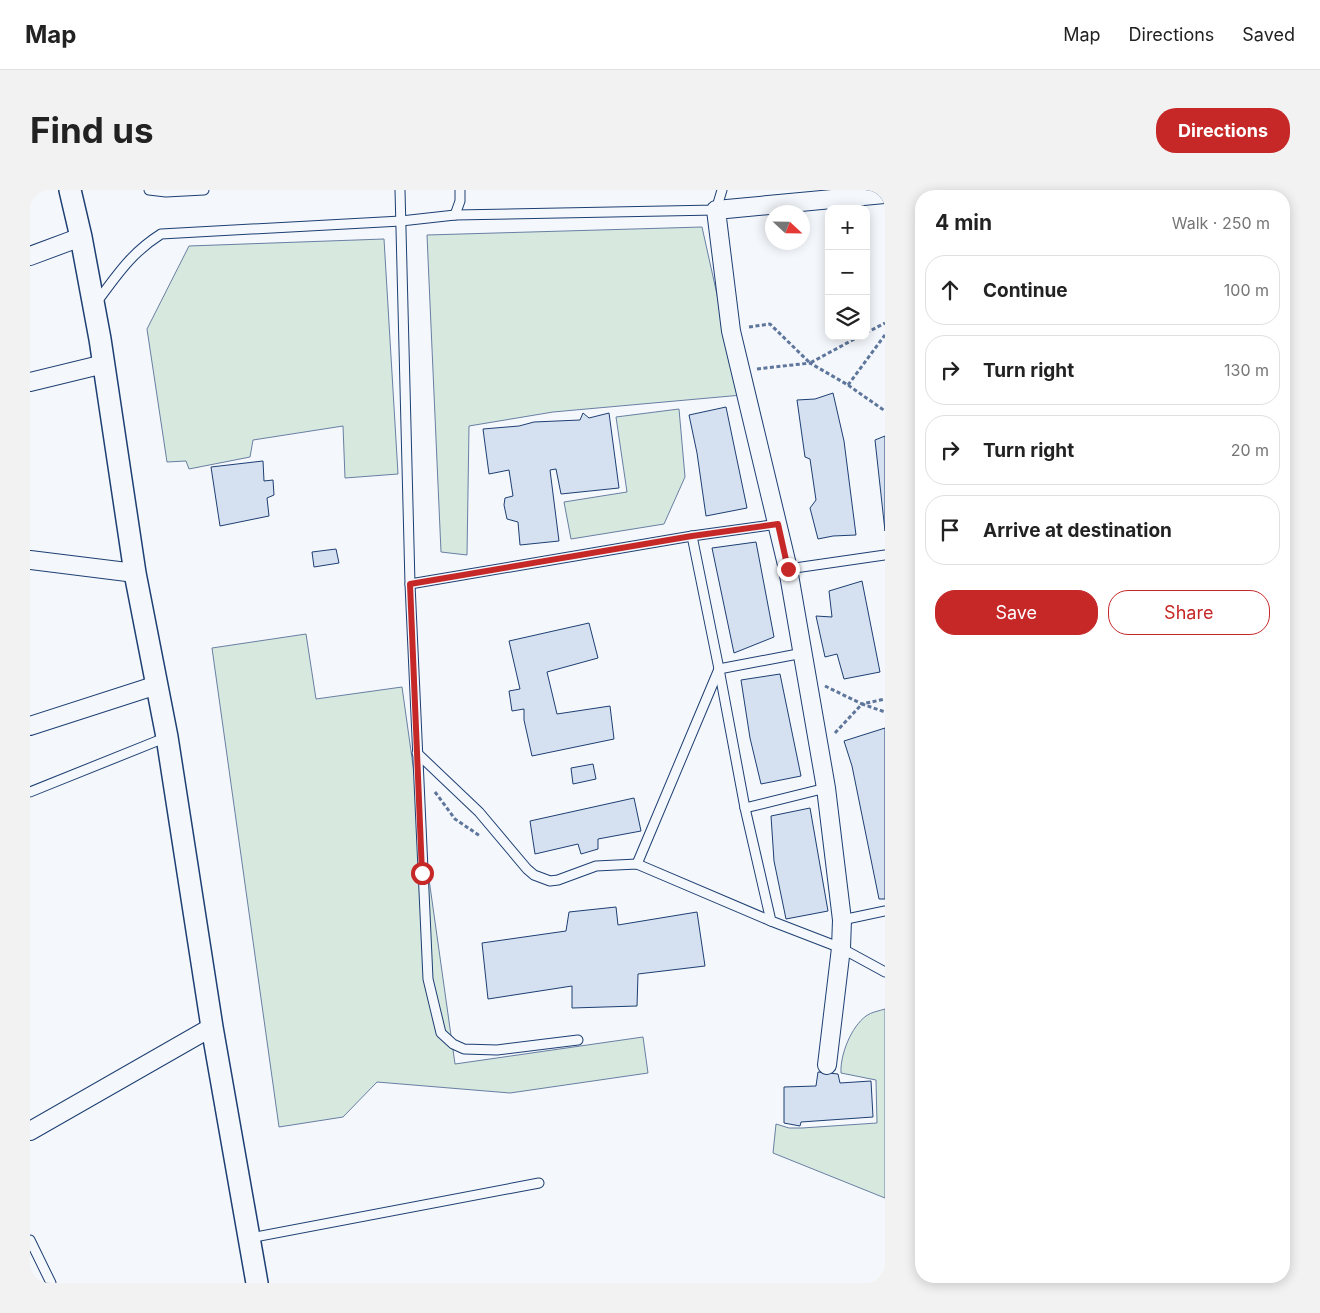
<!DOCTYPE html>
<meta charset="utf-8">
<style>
body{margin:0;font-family:Inter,sans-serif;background:#f2f2f2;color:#222}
.controls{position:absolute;right:15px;top:15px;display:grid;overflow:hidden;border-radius:10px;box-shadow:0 2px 12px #0003}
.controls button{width:45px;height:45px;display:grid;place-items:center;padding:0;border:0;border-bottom:1px solid #e0e0e0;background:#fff;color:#222;font:25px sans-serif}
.compass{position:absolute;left:735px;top:15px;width:45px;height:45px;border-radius:50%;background:#fff;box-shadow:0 2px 12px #0003;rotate:112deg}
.stop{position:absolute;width:15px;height:15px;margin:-11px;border:4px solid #c62828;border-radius:50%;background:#fff}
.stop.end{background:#c62828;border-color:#fff;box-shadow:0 1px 5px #0008}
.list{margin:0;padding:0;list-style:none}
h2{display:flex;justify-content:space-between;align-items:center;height:65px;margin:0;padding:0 20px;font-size:21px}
h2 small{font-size:16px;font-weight:400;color:#767676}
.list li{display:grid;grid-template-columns:32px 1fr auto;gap:15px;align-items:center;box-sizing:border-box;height:70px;margin:0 10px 10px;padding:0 10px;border:1px solid #e0e0e0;border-radius:20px}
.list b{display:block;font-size:19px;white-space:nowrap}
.list em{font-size:16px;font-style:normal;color:#767676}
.actions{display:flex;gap:10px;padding:15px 20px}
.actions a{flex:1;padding:11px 0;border:1px solid #c62828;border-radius:20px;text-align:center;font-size:18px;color:#c62828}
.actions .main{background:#c62828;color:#fff}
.icon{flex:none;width:28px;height:28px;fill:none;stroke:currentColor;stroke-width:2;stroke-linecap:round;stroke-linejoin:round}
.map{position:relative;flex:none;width:855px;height:1093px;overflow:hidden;border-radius:20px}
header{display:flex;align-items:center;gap:30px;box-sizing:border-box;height:70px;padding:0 25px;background:#fff;border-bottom:1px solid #e0e0e0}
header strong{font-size:24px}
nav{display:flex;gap:28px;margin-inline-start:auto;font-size:18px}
.intro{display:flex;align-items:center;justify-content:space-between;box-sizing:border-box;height:120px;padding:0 30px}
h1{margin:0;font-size:35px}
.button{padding:12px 22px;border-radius:20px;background:#c62828;color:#fff;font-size:18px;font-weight:700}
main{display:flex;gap:30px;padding:0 30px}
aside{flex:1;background:#fff;border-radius:20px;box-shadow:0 2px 12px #0003}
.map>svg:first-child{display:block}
</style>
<header>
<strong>Map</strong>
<nav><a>Map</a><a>Directions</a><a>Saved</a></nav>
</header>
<div class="intro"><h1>Find us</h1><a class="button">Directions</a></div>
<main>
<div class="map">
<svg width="855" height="1093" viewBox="0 0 855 1093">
<rect width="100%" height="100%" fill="#f4f7fb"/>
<g fill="#d7e8df" stroke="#687fa3">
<path d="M672,37L688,109L712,205L523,222L439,236L437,365L411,362L397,45Z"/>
<path d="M354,49L368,284L315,288L313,236L223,250L220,267L159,279L156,271L137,272L117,139L159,56Z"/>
<path d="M649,219L655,287L634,334L541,349L534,312L597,302L586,227Z"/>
<path d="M276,444L286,509L372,497L425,874L613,847L618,883L480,903L347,892L313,927L249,937L182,458Z"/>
<path d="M855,819V1008L743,963L746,934L759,938H772L847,933L846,890L811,883C810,865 821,837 836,826C841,822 849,821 855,819Z"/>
</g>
<g fill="#d5e0f0" stroke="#1d3f73">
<path d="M803,203L814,251L826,345L803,346L788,349L780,318L786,310L780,269L775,267L767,210L785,209Z"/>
<path d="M696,217L717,318L676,326L667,263L659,225Z"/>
<path d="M553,223L559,228L579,223L589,298L531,304L526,279L520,280L529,351L490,355L488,332L477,329L474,315L475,308L483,306L479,280L459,284L453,239L489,236L504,232L550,230Z"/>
<path d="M855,246V341L845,250Z"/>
<path d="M233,271L234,291L243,290L244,305L237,308L239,326L190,336L181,277Z"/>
<path d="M726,352L744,447L704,463L682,358Z"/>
<path d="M306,359L309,373L284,377L282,362Z"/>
<path d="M832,391L850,482L814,489L807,464L795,467L786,426L802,427L799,401Z"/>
<path d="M559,433L568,468L517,482L527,524L580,516L584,549L502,566L494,530V519L482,521L479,501L490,499L479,451Z"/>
<path d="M750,484L771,586L731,594L720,548L711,490Z"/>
<path d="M855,538V709H849L822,576L814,551Z"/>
<path d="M563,574L566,589L543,594L541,578Z"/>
<path d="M604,608L611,641L568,649V659L551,664L548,654L505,664L500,631Z"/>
<path d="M780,618L798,721L756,729L744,671L741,626Z"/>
<path d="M586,717L588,735L667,722L675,776L608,784L607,816L542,818V796L458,809L452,753L536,741L539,722Z"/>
<path d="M788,882L808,884L810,893L841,891L843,927L771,932L770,936L754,933V897L786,896Z"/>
</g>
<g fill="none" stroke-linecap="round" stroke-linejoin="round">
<defs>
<g id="service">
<path d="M119,0L136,2L174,0"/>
<path d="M370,0L380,394L398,789L411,843L423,854L434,859L467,860L548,850"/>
<path d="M425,25L430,11V0"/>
<path d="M66,113C87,85 101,63 131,44L371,31L425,25L686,20L692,0"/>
<path d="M662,346L689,479L715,618L741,731L811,758L855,782"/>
<path d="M758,379L855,365"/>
<path d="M380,394L662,346L748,334"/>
<path d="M387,563L449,622L497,679L504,685L520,691L528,690L566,676L607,674L741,731"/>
<path d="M0,602L137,547"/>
<path d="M715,618L796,598"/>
<path d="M607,674L689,479L773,463"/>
<path d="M812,730L855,721"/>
<path d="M220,1048L509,993"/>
<path d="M0,1050L21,1093"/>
</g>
<g id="minor">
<path d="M0,66L51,47"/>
<path d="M0,192L74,174"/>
<path d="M0,370L105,383"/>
<path d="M0,536L127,495"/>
<path d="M797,875L811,758L812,730L796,598L758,379L701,141L686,20L855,4"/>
<path d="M0,941L182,837"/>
</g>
<path id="tertiary" d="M40,0L51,47L70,149L105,383L137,547L182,837L227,1093"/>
</defs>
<use href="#service" stroke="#1d3f73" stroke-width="11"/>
<use href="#minor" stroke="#1d3f73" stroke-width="20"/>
<use href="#tertiary" stroke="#1d3f73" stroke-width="24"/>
<g stroke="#5e769c" stroke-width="3" stroke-dasharray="4 2.5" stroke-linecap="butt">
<path d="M719,137L740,134L780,173L830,146"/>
<path d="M836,143L855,133"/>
<path d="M727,179L780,173L818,195L855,221"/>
<path d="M818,195L855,145"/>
<path d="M795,496L832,514L855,509"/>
<path d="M805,543L832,514L855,522"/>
<path d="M405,602L425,629L450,646"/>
</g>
<use href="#service" stroke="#f4f7fb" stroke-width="9"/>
<use href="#minor" stroke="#f4f7fb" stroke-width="18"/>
<use href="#tertiary" stroke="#f4f7fb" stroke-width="21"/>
</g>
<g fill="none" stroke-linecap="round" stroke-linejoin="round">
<path stroke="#c62828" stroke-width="6" d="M392,683L380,394L662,346L748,334L758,379"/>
</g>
</svg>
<div class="controls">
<button>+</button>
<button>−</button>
<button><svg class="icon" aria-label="layers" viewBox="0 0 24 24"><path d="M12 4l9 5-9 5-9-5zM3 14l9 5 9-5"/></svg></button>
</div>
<svg class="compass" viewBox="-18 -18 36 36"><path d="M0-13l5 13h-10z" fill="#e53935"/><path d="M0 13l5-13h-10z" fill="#767676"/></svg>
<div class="stop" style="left:392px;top:683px"></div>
<div class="stop end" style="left:758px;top:379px"></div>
</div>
<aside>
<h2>4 min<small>Walk · 250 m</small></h2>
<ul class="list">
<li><svg class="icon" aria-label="ahead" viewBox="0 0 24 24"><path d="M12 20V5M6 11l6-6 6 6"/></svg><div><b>Continue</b></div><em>100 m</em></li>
<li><svg class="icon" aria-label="right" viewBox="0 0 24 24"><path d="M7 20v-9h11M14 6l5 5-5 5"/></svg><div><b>Turn right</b></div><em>130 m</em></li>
<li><svg class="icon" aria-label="right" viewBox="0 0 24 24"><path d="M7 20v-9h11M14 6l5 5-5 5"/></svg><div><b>Turn right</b></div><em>20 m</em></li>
<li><svg class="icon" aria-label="arrive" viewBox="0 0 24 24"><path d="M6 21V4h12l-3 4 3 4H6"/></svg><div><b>Arrive at destination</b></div></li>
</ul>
<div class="actions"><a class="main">Save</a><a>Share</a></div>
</aside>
</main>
